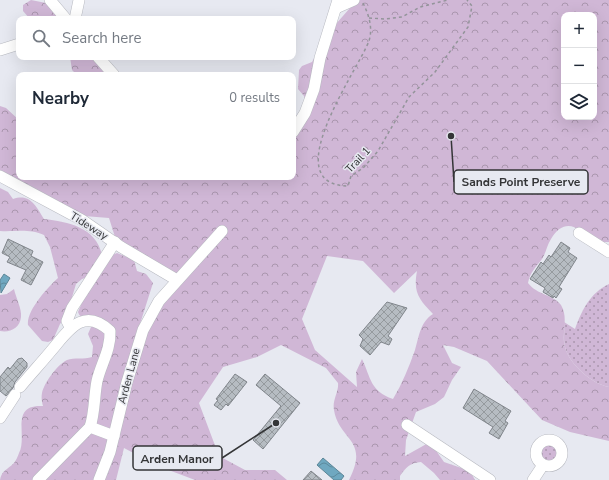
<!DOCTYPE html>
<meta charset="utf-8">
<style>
body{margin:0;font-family:"Nunito Sans",sans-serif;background:#f2f2f3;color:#1f2937}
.controls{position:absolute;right:12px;top:12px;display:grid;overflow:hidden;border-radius:8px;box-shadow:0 4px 16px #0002}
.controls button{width:36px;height:36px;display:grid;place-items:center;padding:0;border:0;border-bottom:1px solid #e0e1e3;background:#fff;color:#1f2937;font:20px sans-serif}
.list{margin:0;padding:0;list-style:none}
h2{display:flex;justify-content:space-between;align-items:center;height:52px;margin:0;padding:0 16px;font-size:17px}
h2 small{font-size:13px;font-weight:400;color:#747a83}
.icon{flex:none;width:22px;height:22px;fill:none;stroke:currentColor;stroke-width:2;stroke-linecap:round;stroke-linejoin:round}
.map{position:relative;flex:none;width:609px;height:480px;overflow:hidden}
.search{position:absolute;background:#fff;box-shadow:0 4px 16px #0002;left:16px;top:16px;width:280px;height:44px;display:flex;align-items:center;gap:10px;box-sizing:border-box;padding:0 14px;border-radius:8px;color:#747a83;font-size:15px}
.panel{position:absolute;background:#fff;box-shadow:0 4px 16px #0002;left:16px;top:72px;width:280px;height:108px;border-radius:8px}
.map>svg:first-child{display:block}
</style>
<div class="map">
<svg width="609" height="480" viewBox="0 0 609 480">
<defs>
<pattern id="green-dots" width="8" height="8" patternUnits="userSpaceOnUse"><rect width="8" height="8" fill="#d0b7d6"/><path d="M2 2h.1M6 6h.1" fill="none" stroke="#aa96ae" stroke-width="1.8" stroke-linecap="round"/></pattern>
<pattern id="forest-crowns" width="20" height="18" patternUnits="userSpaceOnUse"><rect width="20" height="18" fill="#d0b7d6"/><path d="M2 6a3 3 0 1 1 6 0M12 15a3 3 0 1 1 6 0" fill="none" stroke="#aa96ae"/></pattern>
<pattern id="water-waves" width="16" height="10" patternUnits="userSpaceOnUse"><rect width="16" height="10" fill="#6fa8c0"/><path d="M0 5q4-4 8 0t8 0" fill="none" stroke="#5c8a9d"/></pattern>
<pattern id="building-cross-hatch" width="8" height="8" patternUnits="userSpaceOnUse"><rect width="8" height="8" fill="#b6bcc2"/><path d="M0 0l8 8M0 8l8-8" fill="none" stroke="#959a9e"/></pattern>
</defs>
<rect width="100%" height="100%" fill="#e7e9f1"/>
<g fill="url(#green-dots)">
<path d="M609,284V387C592,384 569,364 565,347C563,339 565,330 564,322L575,329C582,310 590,293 609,284Z"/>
<circle cx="549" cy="453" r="9"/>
</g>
<g fill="url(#forest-crowns)" fill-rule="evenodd">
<path d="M31,0L51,4L67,19H30L23,11V5Z"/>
<path d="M357,0H609V242H592C579,226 564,217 551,239C547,245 546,253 542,259C536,267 530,272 528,283C537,295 554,295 561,305C569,318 561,334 565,347C569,364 592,384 609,387V441L570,432L542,420L487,361L454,347L443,345L452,363L461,367L452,380L444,397L435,404L416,412L406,440L405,456L430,442L444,462L470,471L475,480H440L434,473L421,462C410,463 406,467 400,476V480H349C370,439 339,441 334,410C332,400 339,392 338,383L326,368L281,345L257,357L223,367L199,403L219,456L245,470H275L287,480H195L158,466L124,448L116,480H0C1,471 8,469 13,464C16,461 18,456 19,453C28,436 9,404 43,406C42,402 41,398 42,393C44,383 57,365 67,360C74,357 84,360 92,357L93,346L88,334L91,327L98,320C90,319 80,320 78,312L89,286L88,277L82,279L76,284L66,317L60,324L53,340L48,342L42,341L28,325C26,311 48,287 58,278L50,247L44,235C27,228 17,232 0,231V188L8,192L13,199C30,193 36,206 44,219C68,222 96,227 102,255L110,256L117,253L134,260L137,271L146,274L153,283L139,327L170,281V270L131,249L115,237L109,218L84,216L0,173V106L6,108L19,120V177H293V128L306,103L304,96L298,89L299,70L302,66L312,62L328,33ZM564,15H594V117H564ZM327,256L363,261L394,293L417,271C413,293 419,299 433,314C420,322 419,337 415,350C409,367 402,384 393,399C370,391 371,378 362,359L356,372L357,387L315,350L302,319Z"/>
<path d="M70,57H98L114,75H77L72,70Z"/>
<path d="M14,289C16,298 22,309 21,317C20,328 10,333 0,331V295L7,294Z"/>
</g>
<g fill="url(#water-waves)" stroke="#5d8697">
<path d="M4,274L10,278L1,293L0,280Z"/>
<path d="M323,458L344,476L341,480H334L317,465Z"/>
</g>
<g fill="url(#building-cross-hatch)" stroke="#80858b">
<path d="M8,239L33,251L31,256L43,262L31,285L21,280L26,270L7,262L10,257L2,253Z"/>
<path d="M561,242L570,248L568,252L577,258L559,287L562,289L556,298L554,296L553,298L543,292L545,288L530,279L541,262L543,264L549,255L551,257Z"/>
<path d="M387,302L407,308L388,336L392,339L389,345L381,342L370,355L360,346L363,339L359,335Z"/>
<path d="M22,358L27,363V367L15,382L13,388L6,396L0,391V377L8,367L10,369L18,359Z"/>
<path d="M235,374L247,382L228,406L226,404L221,410L214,405L218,400L216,399Z"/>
<path d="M265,374L300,403L263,449L253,440L281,406L256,385Z"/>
<path d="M474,389L511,411L505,421L508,423L499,439L489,433L493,427L463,408Z"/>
<path d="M311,471L322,480H303Z"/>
</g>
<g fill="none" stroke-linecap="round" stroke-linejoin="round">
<defs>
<g id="minor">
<path d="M50,0L66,19"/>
<path d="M336,8L354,0"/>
<path d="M75,19L79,0"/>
<path d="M0,50L19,44"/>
<path d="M98,57L114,75"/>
<path d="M293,132L305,113L314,89L320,58L338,0"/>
<path d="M0,176L82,220L121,247L177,280"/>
<path d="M579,233L609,252"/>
<path d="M70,327L67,321L72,308L115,242"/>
<path d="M20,387C30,375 41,363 51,351C68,331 83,306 110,331C111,349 101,364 97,381C94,396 95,412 90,427"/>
<path d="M0,418L15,395"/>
<path d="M407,425L490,480"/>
<circle cx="549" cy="453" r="13"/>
<path d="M38,480L90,427L114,436"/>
<path d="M99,480L110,452L127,382L143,330L159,301L222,231"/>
<path d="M533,480L543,465"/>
</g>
</defs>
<use href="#minor" stroke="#b7b9c0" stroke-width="12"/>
<g stroke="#93949a" stroke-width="1.5" stroke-dasharray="3 3" stroke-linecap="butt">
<path d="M363,3C369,15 373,28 369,41C358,70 275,185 348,186L351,176L363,168L378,151L409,97L435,72L468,27L472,6L467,0"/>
<path d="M369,18L385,19L402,17L420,7L448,0"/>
</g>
<use href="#minor" stroke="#fff" stroke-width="11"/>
</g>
<g text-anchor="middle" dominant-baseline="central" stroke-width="3" stroke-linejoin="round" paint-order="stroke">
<g font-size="11" fill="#343537" stroke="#e7e9f1">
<text transform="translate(358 160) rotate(-47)">Trail 1</text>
<text transform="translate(89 226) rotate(32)">Tideway</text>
<text transform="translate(129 376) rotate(-75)">Arden Lane</text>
</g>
</g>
<path fill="none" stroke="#343537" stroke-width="1.5" d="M451 136L454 182M276 423L222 458"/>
<g fill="#343537" stroke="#e7e9f1" stroke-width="1.5">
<circle cx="451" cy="136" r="4"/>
<circle cx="276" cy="423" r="4"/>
</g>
<g fill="#e7e9f1" stroke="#343537" stroke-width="1.5">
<rect x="454" y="170" width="134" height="24" rx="4"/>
<rect x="133" y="446" width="89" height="24" rx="4"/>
</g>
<g font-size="12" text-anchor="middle" font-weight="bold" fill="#343537">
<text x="521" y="186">Sands Point Preserve</text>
<text x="177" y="463">Arden Manor</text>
</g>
</svg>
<div class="controls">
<button>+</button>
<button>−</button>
<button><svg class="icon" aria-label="layers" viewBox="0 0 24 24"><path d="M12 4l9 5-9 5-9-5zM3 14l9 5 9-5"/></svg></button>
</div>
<div class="search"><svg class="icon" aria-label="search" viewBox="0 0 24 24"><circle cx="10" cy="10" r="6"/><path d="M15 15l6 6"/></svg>Search here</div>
<section class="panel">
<h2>Nearby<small>0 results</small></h2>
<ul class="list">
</ul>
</section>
</div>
